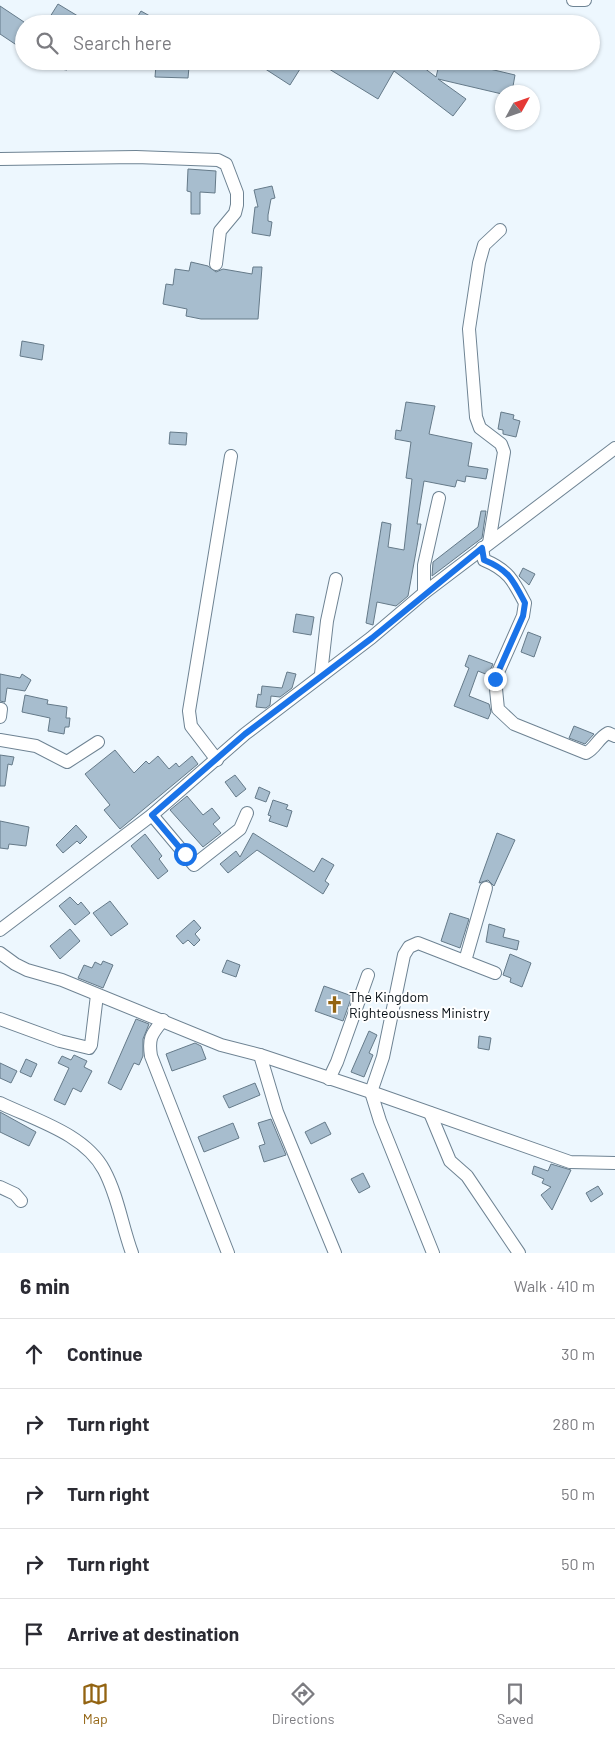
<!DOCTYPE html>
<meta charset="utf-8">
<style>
body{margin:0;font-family:Barlow,sans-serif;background:#f2f2f3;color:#2b2b33}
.compass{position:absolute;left:495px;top:85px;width:45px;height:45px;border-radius:50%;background:#fff;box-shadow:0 1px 4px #0004;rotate:50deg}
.stop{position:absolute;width:15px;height:15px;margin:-11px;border:4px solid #1a73e8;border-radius:50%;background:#fff}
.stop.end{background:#1a73e8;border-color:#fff;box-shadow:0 1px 5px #0008}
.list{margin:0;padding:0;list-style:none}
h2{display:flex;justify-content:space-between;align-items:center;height:65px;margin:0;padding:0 20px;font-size:21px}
h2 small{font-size:16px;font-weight:400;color:#7c7c81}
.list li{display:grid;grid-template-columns:32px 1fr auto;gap:15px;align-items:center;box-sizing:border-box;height:70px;padding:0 20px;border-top:1px solid #e1e1e2}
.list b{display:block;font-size:19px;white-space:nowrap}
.list em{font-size:16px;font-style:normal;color:#7c7c81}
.icon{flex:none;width:28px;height:28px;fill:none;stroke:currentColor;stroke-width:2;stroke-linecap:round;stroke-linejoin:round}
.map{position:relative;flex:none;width:615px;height:1253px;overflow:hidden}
.search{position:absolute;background:#fff;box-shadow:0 1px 4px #0004;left:15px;right:15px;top:15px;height:55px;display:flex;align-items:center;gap:12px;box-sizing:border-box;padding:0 18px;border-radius:28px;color:#7c7c81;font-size:19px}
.sheet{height:415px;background:#fff}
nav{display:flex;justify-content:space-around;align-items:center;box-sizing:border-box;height:70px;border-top:1px solid #e1e1e2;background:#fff;font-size:14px;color:#7c7c81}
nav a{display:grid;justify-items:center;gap:2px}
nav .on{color:#936412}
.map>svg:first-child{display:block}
</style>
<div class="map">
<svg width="615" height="1253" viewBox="0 0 615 1253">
<rect width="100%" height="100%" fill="#edf7fe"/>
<g fill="#a7bdce" stroke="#657a89">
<path d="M58,4L91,24H55L48,20Z"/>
<path d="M0,6L24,22V50L0,34Z"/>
<path d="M141,11L164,24H133Z"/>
<path d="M40,61H68L67,70L40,66Z"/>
<path d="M253,61H305L290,85Z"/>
<path d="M316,61H415L436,77L440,61H456L515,75L512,92L502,94L438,79L466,99L453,116L394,71L378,99Z"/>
<path d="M156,65L189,67L188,78L155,77Z"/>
<path d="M188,169L216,171L215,193L200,192V214H191V192L187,191Z"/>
<path d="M272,186L275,198L271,199L268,215V221L272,222L270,236L252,233L255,207H258L254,190Z"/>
<path d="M191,262L208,266L216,272L223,269L252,274L253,267H262L258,319H201L186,316L187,309L163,304L166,284L173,285L175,269L189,271Z"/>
<path d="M22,341L44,345L42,360L20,356Z"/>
<path d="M406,402L435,406L429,434L472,443L468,466L488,469L486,479L466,476L465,482L457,480L455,487L424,481L417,524H421L408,596L396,606L377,602L373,625L366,623L382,522L391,524L388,547L404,550L412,479L406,478L411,442L395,439L396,430L401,431Z"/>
<path d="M501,412L514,415L513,419L520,421L516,437L503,434V430L498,429Z"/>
<path d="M170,432L187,433L186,445L169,444Z"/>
<path d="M481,511H486L482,538L432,576L433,562L478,527Z"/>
<path d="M523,568L535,574L529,585L519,576Z"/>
<path d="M296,614L314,617L311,635L293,632Z"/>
<path d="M528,632L541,637L534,657L521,652Z"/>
<path d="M469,655L493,664L488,675L478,671L469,696L489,704L491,712L488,719L454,706L469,668L465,666Z"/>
<path d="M287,672L296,674L292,688L280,697L271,696L270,705L266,708L256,707L258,694L261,695L262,686L282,688Z"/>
<path d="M0,674L20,678L22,674L31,680L25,691L7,688L5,702L0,701Z"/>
<path d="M25,695L48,700L47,704L67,707L66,718H70L69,727H65L64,734L48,731L50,718L22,712Z"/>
<path d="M574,726L594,734L585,744L569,738Z"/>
<path d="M115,750L134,773L146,761L149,764L158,756L169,769L176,763L179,767L192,756L198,764L120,829L104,810L110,805L85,774Z"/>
<path d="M0,755L14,757L12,765L8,764L5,786H0Z"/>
<path d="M235,775L246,789L236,797L225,782Z"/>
<path d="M259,787L270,792L266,802L255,798Z"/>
<path d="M187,796L203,815L212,808L220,818L213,824L221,833L203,847L170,810Z"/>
<path d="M273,800L288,805L286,809L292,811L287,827L269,821L271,816L268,815Z"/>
<path d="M0,821L29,827L26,846L9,844L8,849L0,848Z"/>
<path d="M76,825L87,837L80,844L77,841L63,853L56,845Z"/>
<path d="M253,833L314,872L322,858L334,865L325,881L329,884L323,894L257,850L228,873L220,864L236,851L240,857Z"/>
<path d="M497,833L515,840L494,886L488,880L479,883Z"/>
<path d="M145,834L162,856L159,859L168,871L158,879L131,846Z"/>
<path d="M70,897L78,905L81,902L90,913L75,925L59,906Z"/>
<path d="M110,901L128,924L111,936L93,913Z"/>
<path d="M450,913L469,919L460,948L441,941Z"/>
<path d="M194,920L201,928L195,934L200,940L194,946L188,940L183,944L176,936Z"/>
<path d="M489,924L505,929L503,937L519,941L517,950L486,942Z"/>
<path d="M70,929L80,941L60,959L50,946Z"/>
<path d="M510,954L531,963L522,987L510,982L511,978L503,975Z"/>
<path d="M227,960L240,965L236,977L222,972Z"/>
<path d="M103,961L113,965L103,988L78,978L84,965L92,968L95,962L101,965Z"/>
<path d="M324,986L352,996L343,1021L315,1011Z"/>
<path d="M136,1019L149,1024L143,1039V1056L139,1065L134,1063L121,1090L108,1083Z"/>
<path d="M369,1031L377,1035L369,1053L373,1055L364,1077L351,1072Z"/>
<path d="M479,1036L491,1038L489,1050L478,1048Z"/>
<path d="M195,1043L201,1046L206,1059L172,1071L166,1054Z"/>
<path d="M74,1055L87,1061L84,1067L92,1071L81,1092L73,1088L65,1105L54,1100L69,1068L58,1063L62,1056L71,1060Z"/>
<path d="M26,1059L37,1064L31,1077L20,1072Z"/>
<path d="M0,1063L17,1071L11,1083L0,1078Z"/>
<path d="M255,1083L260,1095L229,1108L223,1096Z"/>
<path d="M0,1112L36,1132L29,1146L0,1132Z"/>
<path d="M271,1119L286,1155L264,1162L259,1146L265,1144L258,1123Z"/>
<path d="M325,1122L331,1134L311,1144L305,1132Z"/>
<path d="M233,1123L239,1138L204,1152L198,1137Z"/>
<path d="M551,1164L571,1170L552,1210L541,1195L551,1187L542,1183L544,1179L532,1174L534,1166L548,1171Z"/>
<path d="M363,1173L370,1187L359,1193L351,1179Z"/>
<path d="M598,1186L603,1194L591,1202L586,1193Z"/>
</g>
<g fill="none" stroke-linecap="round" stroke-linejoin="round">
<defs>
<g id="minor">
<path d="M573,0H585"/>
<path d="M0,159L136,157L218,160L226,164L237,193V205L235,213L220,231L216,264"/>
<path d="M489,543L504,452L501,444L480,428L476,417L469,329L479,263L484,245L500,230"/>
<path d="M482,548L484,560C508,570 513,580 525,603L523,616L495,679L498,709L514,724L586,753C596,748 598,738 608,733L615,736"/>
<path d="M424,593V565L439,498"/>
<path d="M321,674L327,621L336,579"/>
<path d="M0,717L1,709"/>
<path d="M0,740L36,746L67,762L98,742"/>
<path d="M217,760L191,726L189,711L231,456"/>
<path d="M152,815L194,865L240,829L247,813"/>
<path d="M0,930L152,815L245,734L371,638L424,593L615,448"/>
<path d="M0,953L15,964L27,970L62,980L221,1045L260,1055L371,1092L570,1162L615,1163"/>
<path d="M465,961L486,888"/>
<path d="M0,1019L60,1041L89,1048L91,1045L97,995"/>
<path d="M163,1020C152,1034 148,1037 151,1056L228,1253"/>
<path d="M260,1055L277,1112L335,1253"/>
<path d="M329,1079L337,1062L368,975"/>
<path d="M0,1103C35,1120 85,1134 104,1170C118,1196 122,1226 132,1253"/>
<path d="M430,1113L450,1161L467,1176L519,1253"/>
<path d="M0,1187L15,1194L21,1201"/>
<path d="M433,1253L380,1121L371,1092L383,1057L404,955L409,947L418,943L495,973"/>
</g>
</defs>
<use href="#minor" stroke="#6e8393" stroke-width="14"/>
<use href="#minor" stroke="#fff" stroke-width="12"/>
</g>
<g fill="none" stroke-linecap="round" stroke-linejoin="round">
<path stroke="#1a73e8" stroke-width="6" d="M185,854L152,815L245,734L372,638L482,548L484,560C509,570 513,580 525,603L523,616L495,679"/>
</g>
<defs>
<symbol id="church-bare" viewBox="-9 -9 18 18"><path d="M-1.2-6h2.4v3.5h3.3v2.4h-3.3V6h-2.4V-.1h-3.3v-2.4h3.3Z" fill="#936412" stroke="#fff" stroke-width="2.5" paint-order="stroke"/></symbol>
</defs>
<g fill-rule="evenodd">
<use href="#church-bare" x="322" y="992" width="25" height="25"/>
</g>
<g text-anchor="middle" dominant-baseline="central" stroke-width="4" stroke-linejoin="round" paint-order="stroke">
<g font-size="14" fill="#060e14" stroke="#fff" text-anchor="start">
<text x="349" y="996">The Kingdom<tspan x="349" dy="16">Righteousness Ministry</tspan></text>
</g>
</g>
</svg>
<svg class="compass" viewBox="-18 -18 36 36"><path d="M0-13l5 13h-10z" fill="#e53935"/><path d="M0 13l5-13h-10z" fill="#7c7c81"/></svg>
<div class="stop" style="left:185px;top:854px"></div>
<div class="stop end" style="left:495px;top:679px"></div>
<div class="search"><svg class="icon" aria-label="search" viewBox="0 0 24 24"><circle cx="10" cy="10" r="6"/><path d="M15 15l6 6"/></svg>Search here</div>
</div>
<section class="sheet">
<h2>6 min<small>Walk · 410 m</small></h2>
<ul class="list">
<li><svg class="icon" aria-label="ahead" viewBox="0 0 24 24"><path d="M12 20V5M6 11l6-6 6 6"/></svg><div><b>Continue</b></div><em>30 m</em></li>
<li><svg class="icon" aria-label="right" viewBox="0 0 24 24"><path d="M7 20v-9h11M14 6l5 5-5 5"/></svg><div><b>Turn right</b></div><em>280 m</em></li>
<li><svg class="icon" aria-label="right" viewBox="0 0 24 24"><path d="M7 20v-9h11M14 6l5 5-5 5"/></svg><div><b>Turn right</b></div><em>50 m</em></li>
<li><svg class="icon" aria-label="right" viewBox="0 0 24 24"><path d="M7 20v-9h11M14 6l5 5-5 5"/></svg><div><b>Turn right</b></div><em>50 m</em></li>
<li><svg class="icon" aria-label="arrive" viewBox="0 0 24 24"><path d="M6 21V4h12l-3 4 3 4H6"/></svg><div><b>Arrive at destination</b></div></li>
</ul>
</section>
<nav>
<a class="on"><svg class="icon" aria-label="map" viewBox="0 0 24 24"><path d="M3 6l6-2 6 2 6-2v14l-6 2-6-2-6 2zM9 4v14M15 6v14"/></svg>Map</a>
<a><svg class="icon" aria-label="directions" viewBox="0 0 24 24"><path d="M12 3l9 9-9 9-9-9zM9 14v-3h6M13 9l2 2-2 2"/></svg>Directions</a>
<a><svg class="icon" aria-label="saved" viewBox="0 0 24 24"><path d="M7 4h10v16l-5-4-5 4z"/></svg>Saved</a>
</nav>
